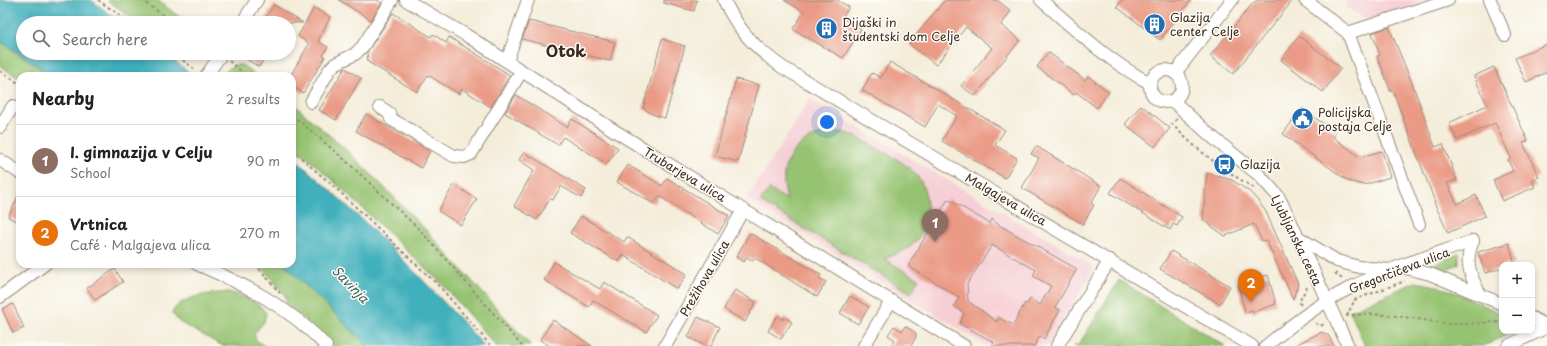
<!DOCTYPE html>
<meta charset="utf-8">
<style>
body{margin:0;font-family:"Playpen Sans",sans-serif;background:#f2f2f2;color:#222}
.controls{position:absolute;right:12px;bottom:12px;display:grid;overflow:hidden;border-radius:8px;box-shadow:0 2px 6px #0003}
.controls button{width:36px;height:36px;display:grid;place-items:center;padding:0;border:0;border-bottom:1px solid #e0e0e0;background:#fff;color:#222;font:20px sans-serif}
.you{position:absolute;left:827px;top:122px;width:14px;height:14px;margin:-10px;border:3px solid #fff;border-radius:50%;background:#1a73e8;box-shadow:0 0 0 6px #1a73e833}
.badge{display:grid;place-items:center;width:26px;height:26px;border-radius:50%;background:#1a73e8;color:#fff;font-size:13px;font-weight:700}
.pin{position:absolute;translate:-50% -33px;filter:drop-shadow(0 1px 2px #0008)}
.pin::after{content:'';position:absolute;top:21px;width:14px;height:12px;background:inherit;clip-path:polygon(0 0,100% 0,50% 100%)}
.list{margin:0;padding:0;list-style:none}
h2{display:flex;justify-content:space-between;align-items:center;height:52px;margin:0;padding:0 16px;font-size:17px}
h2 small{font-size:13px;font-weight:400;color:#767676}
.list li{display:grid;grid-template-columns:26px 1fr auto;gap:12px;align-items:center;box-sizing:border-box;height:72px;padding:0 16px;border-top:1px solid #e0e0e0}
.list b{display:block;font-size:15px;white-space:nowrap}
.list p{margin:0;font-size:13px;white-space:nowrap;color:#767676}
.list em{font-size:13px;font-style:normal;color:#767676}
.icon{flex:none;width:22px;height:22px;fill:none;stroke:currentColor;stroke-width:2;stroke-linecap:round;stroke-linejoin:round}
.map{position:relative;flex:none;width:1547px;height:346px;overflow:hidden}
.search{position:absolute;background:#fff;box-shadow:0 2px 6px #0003;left:16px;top:16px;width:280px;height:44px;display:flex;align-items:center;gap:10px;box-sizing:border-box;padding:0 14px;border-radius:22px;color:#767676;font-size:15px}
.panel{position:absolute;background:#fff;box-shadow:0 2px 6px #0003;left:16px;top:72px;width:280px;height:196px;border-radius:12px}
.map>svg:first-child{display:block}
</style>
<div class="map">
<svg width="1547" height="346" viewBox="0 0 1547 346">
<rect width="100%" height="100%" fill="#fdfcf7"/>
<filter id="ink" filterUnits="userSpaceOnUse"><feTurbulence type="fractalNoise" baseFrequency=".025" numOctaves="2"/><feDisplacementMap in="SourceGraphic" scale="8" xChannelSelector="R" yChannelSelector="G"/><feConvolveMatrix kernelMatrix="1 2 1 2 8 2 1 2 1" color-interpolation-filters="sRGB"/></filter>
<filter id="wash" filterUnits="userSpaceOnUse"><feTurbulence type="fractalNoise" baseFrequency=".012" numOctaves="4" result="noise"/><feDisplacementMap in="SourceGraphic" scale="16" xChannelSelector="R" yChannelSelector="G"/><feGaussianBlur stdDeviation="0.9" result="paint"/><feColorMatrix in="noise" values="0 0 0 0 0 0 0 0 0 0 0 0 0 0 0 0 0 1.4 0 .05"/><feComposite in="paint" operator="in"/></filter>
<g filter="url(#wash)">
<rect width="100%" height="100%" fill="#f4edda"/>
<g fill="#f6cfd6">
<path d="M1344,0H1432L1369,21L1347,8Z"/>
<path d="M810,99L1095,267L1049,346H987L747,199Z"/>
</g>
<g fill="#96c371" stroke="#687648">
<path d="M107,0H157L182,19L185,23H139Z"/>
<path d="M0,41L52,76H20V79L0,66Z"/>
<path d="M236,65H242L257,76H223L229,68Z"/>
<path d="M292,103L353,156L423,227L531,346H496L443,285L341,188L292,144Z"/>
<path d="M836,131C855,134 863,140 878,149C892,156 906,163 916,175C931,191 930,225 916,241C908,251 896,254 884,259L919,279L911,293L760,202L769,189L787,200C785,190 782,180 785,169C791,145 814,133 836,131Z"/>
<path d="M1459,253V264L1438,272L1430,268L1431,266Z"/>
<path d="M259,264H284L368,346H333L287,304L285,295Z"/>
<path d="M1119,280L1225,346H1074L1075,344L1078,346Z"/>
<path d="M1415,282C1446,285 1474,301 1502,314V331H1517L1483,346H1365L1350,311Z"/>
<path d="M228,292C242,296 258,301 266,313L264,322L254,334L257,341L265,346H223L179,322L172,313C180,295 210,294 228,292Z"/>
</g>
<g fill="#41b0bc" stroke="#3e6d6d">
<path d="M0,0H91L122,23H23V53H164L194,76H52L0,41Z"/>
<path d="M292,157C361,215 424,279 484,346H368L284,264H292Z"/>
</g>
<g id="blocks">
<g fill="#ea9a85" fill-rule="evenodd">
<path d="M339,0H377L382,3L371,20Z"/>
<path d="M664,0H697L694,11L664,3Z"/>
<path d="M784,0H837L849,7L842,18L861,29L843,58L793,29L804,12Z"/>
<path d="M945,0H997L1011,11L1001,25L1020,40L975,96L961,86L992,48L966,27L936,65L909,44Z"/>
<path d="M1122,0H1191L1160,40L1117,7Z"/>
<path d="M1258,0H1293L1233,74L1210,56L1253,3Z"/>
<path d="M274,5L303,23H262Z"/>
<path d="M314,8L330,17L318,41L328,47L323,55L325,57L303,93L292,86V73L309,44L298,36Z"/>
<path d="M393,13L431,37L433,34L446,43L449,37L510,75L491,107L462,89L459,94L428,75L417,92L368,62L367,52Z"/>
<path d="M529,21L615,42L610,61L522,39Z"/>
<path d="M1389,27L1414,88L1435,147L1443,144L1457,180L1447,183L1457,204L1476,195L1485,216L1448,233L1434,202H1435L1393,91L1391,92L1377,56L1380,55L1372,33Z"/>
<path d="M1299,36L1341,68L1323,92L1281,60Z"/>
<path d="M662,39L685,46L665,118L652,114L643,108Z"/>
<path d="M1547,44V72L1526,82L1515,58Z"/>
<path d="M1048,52L1085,80L1088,76L1109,92L1097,108L1076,92L1074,95L1037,67Z"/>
<path d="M250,53H268L259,67L246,59Z"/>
<path d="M890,62L1005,130L995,145L1017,158L1005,178L942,141L957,116L938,104L925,127L862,90L872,73L881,78Z"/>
<path d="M1494,67L1528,141L1523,143L1539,177L1532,180L1535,187L1502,201L1493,180L1513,171L1508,160L1511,158L1495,123L1457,140L1449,123L1487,105L1474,76Z"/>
<path d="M345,68L361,78L336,120L319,110Z"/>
<path d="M736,79L759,85L738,162L715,156Z"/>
<path d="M516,95L567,127L572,119L618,148L607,164L563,137L558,145L505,113Z"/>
<path d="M1141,105L1170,128L1155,147L1125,124Z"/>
<path d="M1302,108L1336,133L1333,137L1360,157L1382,151L1390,177L1364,185L1348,181L1283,134Z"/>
<path d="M366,114L430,151L421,168L356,131Z"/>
<path d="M1036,146L1101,186L1091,203L1094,205L1083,224L1022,188L1039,158L1031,154Z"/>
<path d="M524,152L586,190L581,198L561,186L553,200L550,199L537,220L514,206L534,170L519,160Z"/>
<path d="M628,165L662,186L667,178L729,216L718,234L659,196L654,204L617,182Z"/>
<path d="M1207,173L1232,180L1250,192L1259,202L1266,212L1298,284L1293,299L1266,240L1262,241L1254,224L1225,236L1203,220Z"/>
<path d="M1120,178L1182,217L1177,226L1173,224L1170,230L1110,193Z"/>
<path d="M454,185L477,199L461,225L438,211Z"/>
<path d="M20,193V215L17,221L8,217Z"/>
<path d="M948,199L989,223L992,219L999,225L1077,269L1055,307L1060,310L1044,339L1040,336L1034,346H992L994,342L960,324L964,313L954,306L959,297L908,266ZM992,245L1036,270L1033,276L1051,286L1040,305L1030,299L1027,304L1025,303L1013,325L999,318L997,322L968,301L967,284Z"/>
<path d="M581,216L624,242L627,237L687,274L677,289L623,255L619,262L570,233Z"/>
<path d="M750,233L821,275L819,278L826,282L817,297L755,258L753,261L747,257L744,262L736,257Z"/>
<path d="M1509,243L1515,265H1502V268L1485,273L1478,252Z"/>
<path d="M1171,251L1230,286L1220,304L1160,269Z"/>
<path d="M554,262L600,289L604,282L657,315L646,332L593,300L589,307L544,280Z"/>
<path d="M115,269L123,282L95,300L87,288Z"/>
<path d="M1268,275L1276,304L1253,312V310L1245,312L1238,285L1245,283V281Z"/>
<path d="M735,290L756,302L745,322L724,309Z"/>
<path d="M850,296L869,307L858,324L840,313Z"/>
<path d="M13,304L24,328L13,333L2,309Z"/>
<path d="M777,316L783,320L784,317L792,322L781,339L768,331Z"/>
<path d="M698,317L720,327L711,346H706L688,337Z"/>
<path d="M553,320L592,346H550L540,340Z"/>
<path d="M894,326L902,331L905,326L916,333V337L911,346H891L895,340L888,335Z"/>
<path d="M1322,332L1329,336L1334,346H1293Z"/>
</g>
</g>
</g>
<g filter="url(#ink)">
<use href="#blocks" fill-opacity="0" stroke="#988c7c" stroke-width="1"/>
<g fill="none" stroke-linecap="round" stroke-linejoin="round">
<defs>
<g id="minor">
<path d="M406,0L466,35L615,131L964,346"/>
<path d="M724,0C738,30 755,48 782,67L1252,346"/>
<path d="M1041,0C1076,30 1109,62 1150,83"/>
<path d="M1305,0L1348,33L1419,224"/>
<path d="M1490,0L1505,35"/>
<path d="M242,23L257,0"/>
<path d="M1348,33L1448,0"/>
<path d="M507,61L528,0"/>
<circle cx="1166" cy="86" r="16"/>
<path d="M1175,73L1232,0"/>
<path d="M206,76L222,53"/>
<path d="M1173,101L1211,136L1259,175L1278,196L1289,218L1348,346"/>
<path d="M311,102L330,69L335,64L355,54L363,46L392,0"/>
<path d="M380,107L389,113L391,119L454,156L464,157L471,154L521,72"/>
<path d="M0,127L13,106"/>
<path d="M0,160L20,173"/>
<path d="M1298,237L1337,261L1359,267L1390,270"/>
<path d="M1473,241C1464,261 1470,276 1480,294"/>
<path d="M197,264C244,284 291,308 326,346"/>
<path d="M1402,267L1430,274L1502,304"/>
<path d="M0,297L45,264"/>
<path d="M1532,318L1547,326"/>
<path d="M665,346L743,210"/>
<path d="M864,346L891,301"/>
<path d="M1057,346L1110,260"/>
<path d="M1266,346C1291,325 1319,304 1348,289C1387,268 1431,256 1473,241"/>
<path d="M1508,346L1547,327"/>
</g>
</defs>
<use href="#minor" stroke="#988c7c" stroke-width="14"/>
<g stroke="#988c7c" stroke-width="2" stroke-dasharray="3 3" stroke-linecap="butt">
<path d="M98,0L131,23"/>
<path d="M141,0L175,23"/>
<path d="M173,53L196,70"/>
<path d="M229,61L247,76"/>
<path d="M0,71L20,84"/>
<path d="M292,115L345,160L421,231L522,346"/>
<path d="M1177,119L1172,124C1196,150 1224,170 1254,188"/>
<path d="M292,150L339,191L441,288L491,346"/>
<path d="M255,264L280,293"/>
<path d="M1335,273L1342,279"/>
<path d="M1354,300L1405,281"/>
<path d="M1301,305L1299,302L1307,287"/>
<path d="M1346,316C1375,311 1412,318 1441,323C1460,326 1482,322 1502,322"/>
<path d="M1347,316L1354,301"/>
<path d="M1316,323L1319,326L1325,324"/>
</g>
<use href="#minor" stroke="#fff" stroke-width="12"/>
</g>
</g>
<defs>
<symbol id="building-disc" viewBox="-11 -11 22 22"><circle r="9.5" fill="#1f6fb2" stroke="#fdfcf7"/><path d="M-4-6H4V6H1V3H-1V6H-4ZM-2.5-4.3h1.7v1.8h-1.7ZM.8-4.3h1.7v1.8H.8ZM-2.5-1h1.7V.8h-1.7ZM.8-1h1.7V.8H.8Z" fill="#fff"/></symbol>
<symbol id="civic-disc" viewBox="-11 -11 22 22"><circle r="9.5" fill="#1f6fb2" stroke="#fdfcf7"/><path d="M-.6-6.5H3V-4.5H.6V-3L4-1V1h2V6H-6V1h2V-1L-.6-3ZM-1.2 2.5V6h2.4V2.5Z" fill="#fff"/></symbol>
<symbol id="bus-disc" viewBox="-11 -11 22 22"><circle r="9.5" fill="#1f6fb2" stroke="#fdfcf7"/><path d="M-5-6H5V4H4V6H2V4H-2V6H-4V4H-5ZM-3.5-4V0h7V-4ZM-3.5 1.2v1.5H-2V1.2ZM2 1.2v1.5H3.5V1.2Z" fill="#fff"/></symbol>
</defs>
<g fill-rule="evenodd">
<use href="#building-disc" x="1142" y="12" width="25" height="25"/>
<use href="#building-disc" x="814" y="16" width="25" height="25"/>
<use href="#civic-disc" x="1290" y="106" width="25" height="25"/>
<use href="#bus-disc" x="1212" y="152" width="25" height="25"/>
</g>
<g text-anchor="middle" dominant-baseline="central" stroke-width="3" stroke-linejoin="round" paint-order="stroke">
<g font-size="12" fill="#3b2a1e" stroke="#fdfcf7" text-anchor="start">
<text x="1170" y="17">Glazija<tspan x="1170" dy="14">center Celje</tspan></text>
<text x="842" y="22">Dijaški in<tspan x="842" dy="14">študentski dom Celje</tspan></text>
<text x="1318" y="112">Policijska<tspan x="1318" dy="14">postaja Celje</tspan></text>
<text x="1240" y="164">Glazija</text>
</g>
<g font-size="12" fill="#3b2a1e" stroke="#fdfcf7">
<text transform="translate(685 174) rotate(31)">Trubarjeva ulica</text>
<text transform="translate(1006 199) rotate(30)">Malgajeva ulica</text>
<text transform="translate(1297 240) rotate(64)">Ljubljanska cesta</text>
<text transform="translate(1399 270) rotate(-21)">Gregorčičeva ulica</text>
<text transform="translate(704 278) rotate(-60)">Prežihova ulica</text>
</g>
<g font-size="13" font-style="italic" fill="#3d605d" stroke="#fdfcf7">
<text transform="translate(351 284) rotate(46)">Savinja</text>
</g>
<g font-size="16" font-weight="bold" fill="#3b2a1e" stroke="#fdfcf7">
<text x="566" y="50">Otok</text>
</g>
</g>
</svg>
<div class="controls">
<button>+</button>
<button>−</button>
</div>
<div class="you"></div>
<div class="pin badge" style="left:935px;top:242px;background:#8d6e63">1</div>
<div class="pin badge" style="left:1251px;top:302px;background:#e8710a">2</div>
<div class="search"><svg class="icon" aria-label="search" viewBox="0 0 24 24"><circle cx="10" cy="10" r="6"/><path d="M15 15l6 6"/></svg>Search here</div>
<section class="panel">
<h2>Nearby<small>2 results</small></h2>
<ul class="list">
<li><span class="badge" style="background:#8d6e63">1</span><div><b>I. gimnazija v Celju</b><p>School</p></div><em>90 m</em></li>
<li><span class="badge" style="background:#e8710a">2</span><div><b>Vrtnica</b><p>Café · Malgajeva ulica</p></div><em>270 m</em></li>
</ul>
</section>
</div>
